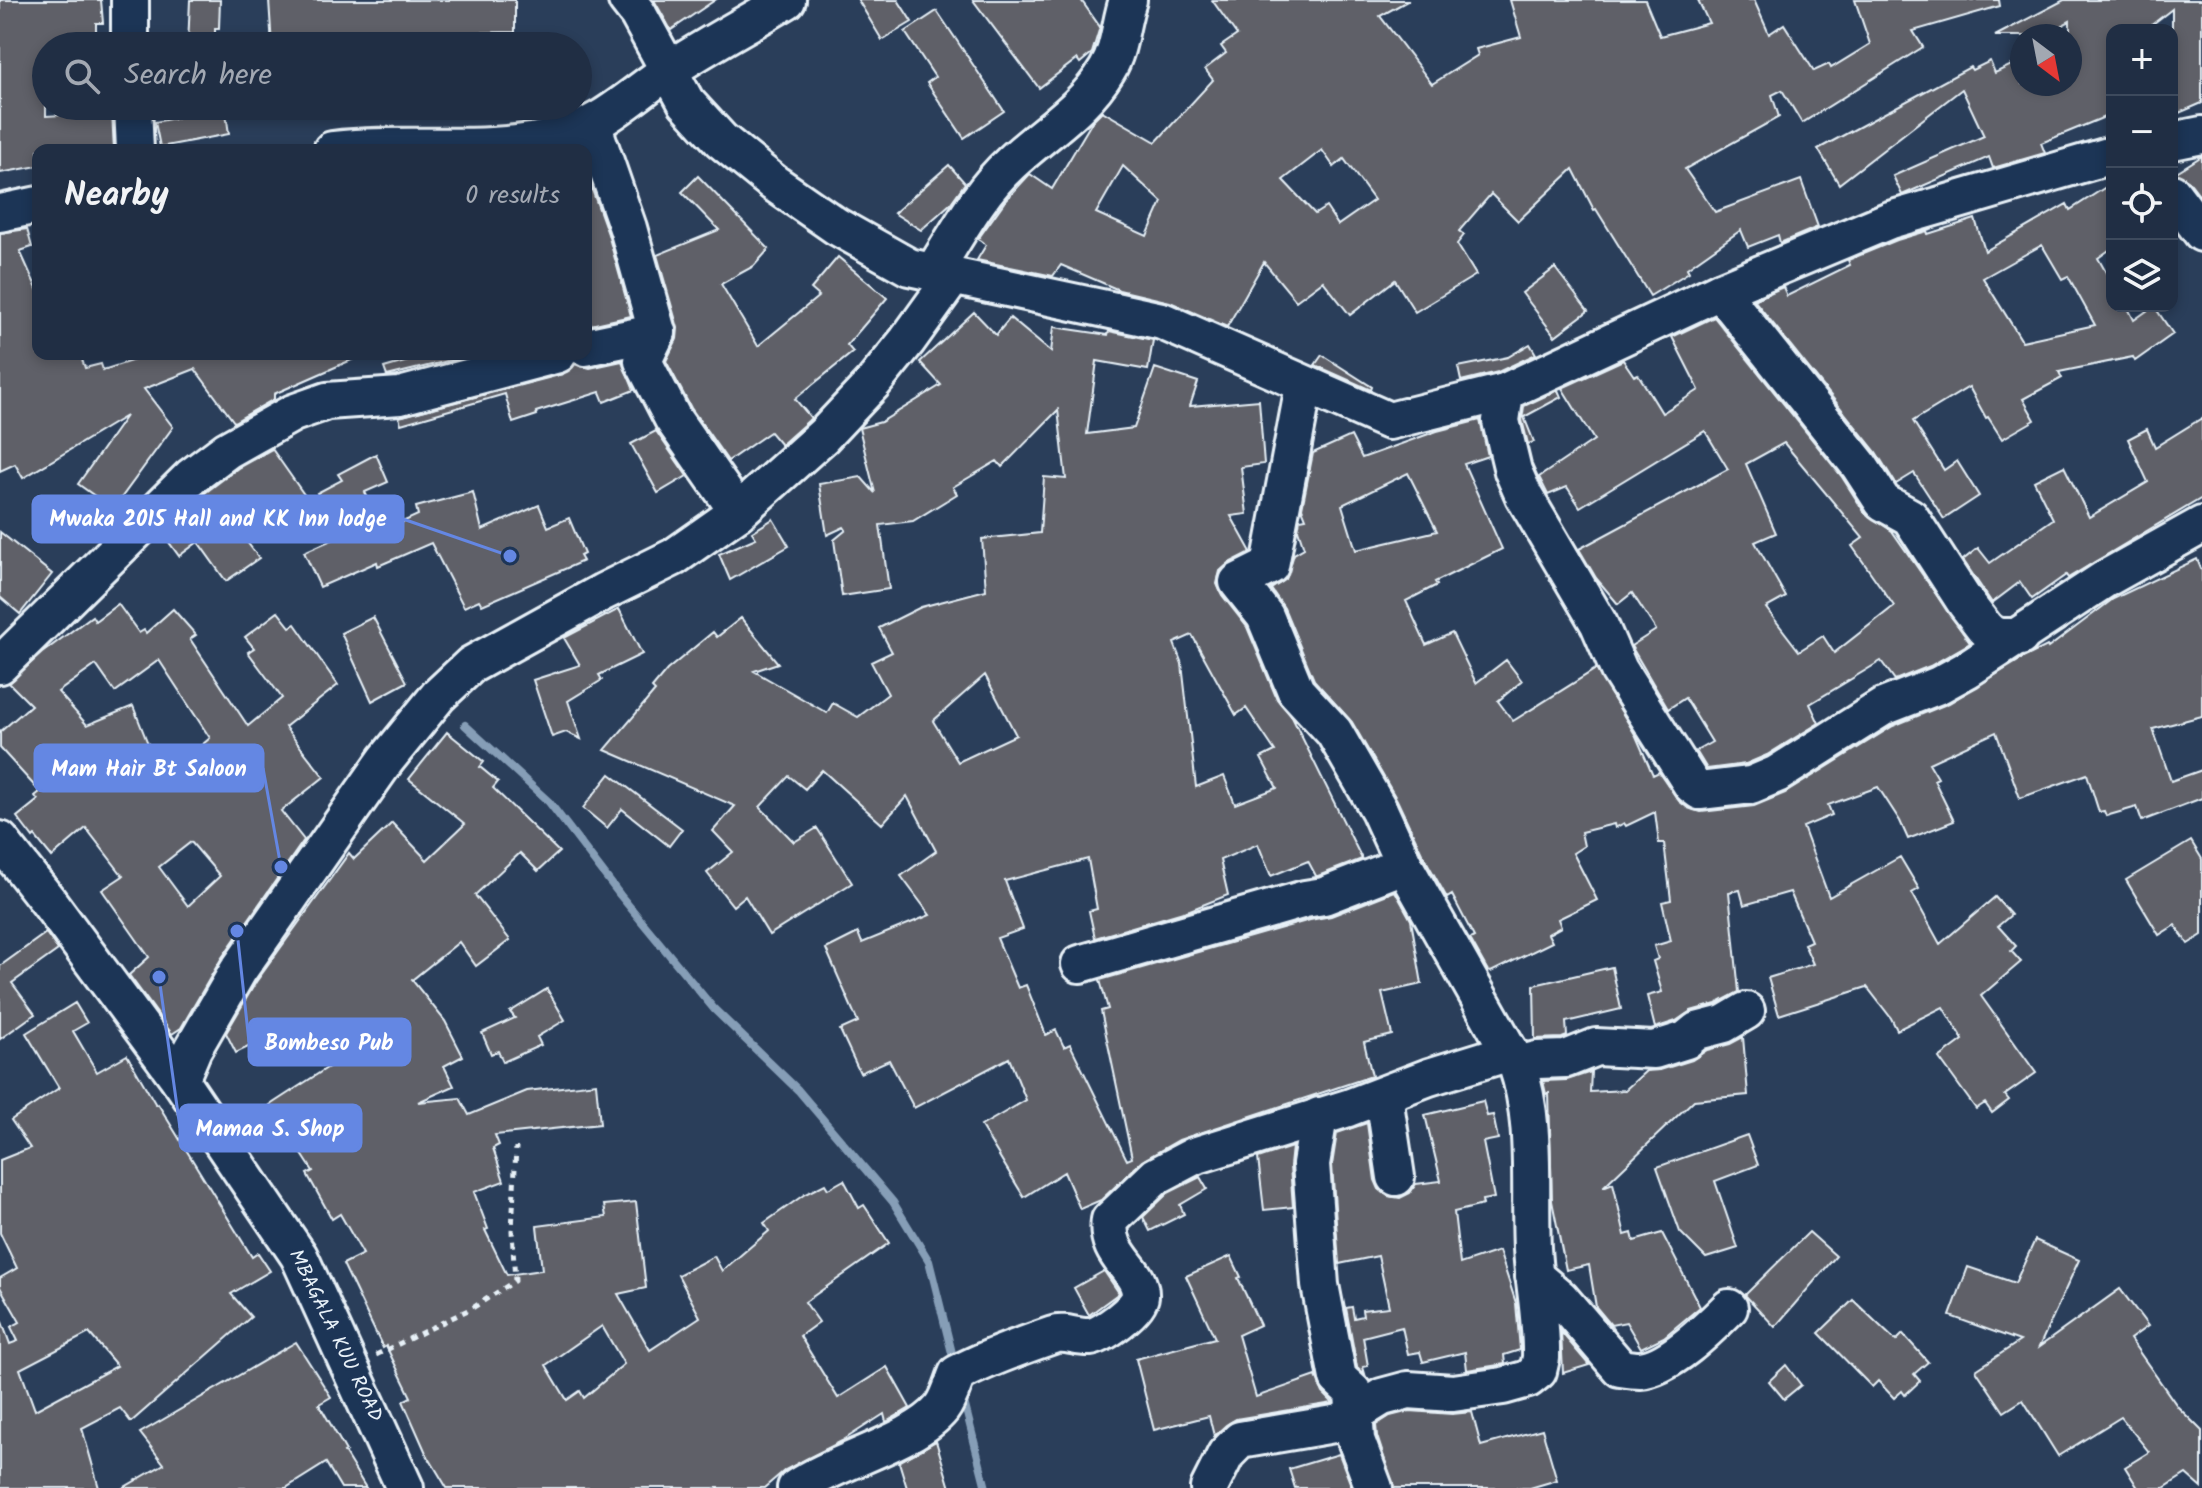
<!DOCTYPE html>
<meta charset="utf-8">
<style>
body{margin:0;font-family:Kalam,sans-serif;background:#2d3a4f;color:#f1f3f6}
.controls{position:absolute;right:24px;top:24px;display:grid;overflow:hidden;border-radius:16px;box-shadow:0 4px 12px #0003}
.controls button{width:72px;height:72px;display:grid;place-items:center;padding:0;border:0;border-bottom:2px solid #3d4a5d;background:#202e44;color:#f1f3f6;font:40px sans-serif}
.compass{position:absolute;left:2010px;top:24px;width:72px;height:72px;border-radius:50%;background:#202e44;box-shadow:0 4px 12px #0003;rotate:148deg}
.list{margin:0;padding:0;list-style:none}
h2{display:flex;justify-content:space-between;align-items:center;height:104px;margin:0;padding:0 32px;font-size:34px}
h2 small{font-size:26px;font-weight:400;color:#a2a8b2}
.icon{flex:none;width:44px;height:44px;fill:none;stroke:currentColor;stroke-width:2;stroke-linecap:round;stroke-linejoin:round}
.map{position:relative;flex:none;width:2202px;height:1488px;overflow:hidden}
.search{position:absolute;background:#202e44;box-shadow:0 4px 12px #0003;left:32px;top:32px;width:560px;height:88px;display:flex;align-items:center;gap:20px;box-sizing:border-box;padding:0 28px;border-radius:44px;color:#a2a8b2;font-size:30px}
.panel{position:absolute;background:#202e44;box-shadow:0 4px 12px #0003;left:32px;top:144px;width:560px;height:216px;border-radius:16px}
.map>svg:first-child{display:block}
</style>
<div class="map">
<svg width="2202" height="1488" viewBox="0 0 2202 1488">
<rect width="100%" height="100%" fill="#2a3e5a"/>
<filter id="ink" filterUnits="userSpaceOnUse"><feTurbulence type="fractalNoise" baseFrequency=".0125" numOctaves="2"/><feDisplacementMap in="SourceGraphic" scale="16" xChannelSelector="R" yChannelSelector="G"/><feConvolveMatrix kernelMatrix="1 2 1 2 8 2 1 2 1" color-interpolation-filters="sRGB"/></filter>
<g filter="url(#ink)">
<g fill="none" stroke-linecap="round" stroke-linejoin="round">
<g stroke="#869eb7" stroke-width="8">
<path d="M465,725L549,802L620,895L714,1009L798,1090L893,1202L929,1261L955,1365"/>
<path d="M962,1394L986,1488"/>
</g>
</g>
<g fill="#5e6168" stroke="#e8f1f8" stroke-width="2" fill-rule="evenodd">
<path d="M0,0H101L103,23H96V46H46V116L112,112L114,150H38V166L0,173Z"/>
<path d="M190,0H220L219,28H215V46H188Z"/>
<path d="M269,0H515V32L461,33L460,46H376L375,37L318,43V46H272Z"/>
<path d="M654,0H715L671,30Z"/>
<path d="M858,0H898L912,22L882,40Z"/>
<path d="M973,0H1081L1100,27L1092,53L1080,63L1077,59L1039,88Z"/>
<path d="M1212,0H1409L1380,16L1432,84L1478,55L1476,49L1521,37L1510,0H1645L1660,36L1709,23L1698,0H1754L1769,34L1784,24L1814,71L1829,64L1831,68L1870,44L1855,0H1999L2000,6L1913,31L1923,47L1802,123L1782,90L1772,95L1779,117L1685,169L1715,212L1801,180L1818,227L1780,243L1778,235L1748,247L1741,230L1687,268L1689,272L1650,296L1596,209L1594,210L1573,169L1518,221L1491,194L1459,231L1464,235L1457,244L1476,275L1415,312L1395,280L1350,315L1323,281L1296,301L1264,262L1227,327L1170,302L1119,290L1061,265L1053,276L977,260L986,245L978,239L1005,201L1030,174L1052,189L1093,120L1102,111L1156,142L1213,80L1205,69L1226,53L1221,46L1237,35ZM1322,150L1334,167L1344,159L1374,200L1338,225L1326,207L1315,214L1283,180ZM1123,166L1162,202L1147,236L1096,213Z"/>
<path d="M2064,0H2202V103L2172,116V9L2145,30H2112V114L2041,143L2045,153L1993,168L1989,157L1902,195L1893,176L1984,136L1962,89L1839,184L1818,149L1970,67L1972,70L1990,61L1995,73L2022,60V84H2070V21L2042,36H1995Z"/>
<path d="M937,11L1004,111L964,138L927,83L935,77L905,32Z"/>
<path d="M204,106H225L229,134L160,147L155,122L205,112Z"/>
<path d="M2202,156V196L2201,197L2188,180L2175,173Z"/>
<path d="M949,165L965,183L950,204L921,230L894,213Z"/>
<path d="M586,173L608,234L631,316L586,326Z"/>
<path d="M698,176L769,249L754,266L721,284L758,346L819,296L811,289L838,257L887,298L847,345L853,352L795,399L811,418L808,421L781,445L770,432L728,461L691,408L666,361L677,339L678,328L657,255L719,230L682,192Z"/>
<path d="M2112,183V248L2098,258L2112,283V306H2127L2134,320L2154,306L2173,334L2135,361L2133,357L2059,372L2062,378L2023,399L2035,420L2002,439L1988,417L1986,418L1969,387L1913,421L1944,470L1957,461L1979,496L1944,519L1914,473L1896,484L1876,452L1754,300L1783,287L1787,296L1850,265L1848,260L1897,240L1927,231L1928,234L1975,219L1985,251L2067,204L2070,210ZM2042,245L2062,279L2068,276L2095,325L2022,341L1983,278Z"/>
<path d="M27,229L32,247L20,251L38,291V354H80L85,368L101,364L103,370L153,354H365L274,394V399L234,422L195,369L144,389L173,427L113,509L78,484L126,416L23,478L15,464L0,471V233Z"/>
<path d="M1555,268L1588,311L1555,336L1522,293Z"/>
<path d="M974,312L996,335L1010,318L1051,352L1054,327L1108,335L1109,331L1153,340L1148,370L1097,361L1087,434L1134,428L1155,368L1198,382L1190,406L1259,400L1264,464L1241,467L1247,514L1231,516L1251,552L1229,563L1220,571L1217,584L1222,595L1247,627L1277,699L1292,717L1362,859L1318,876H1316L1308,861L1271,876L1258,844L1220,860L1228,895L1190,910L1095,938L1089,911L1097,909L1088,859L1005,881L1023,929L997,938L1018,988L1026,985L1046,1035L1056,1030L1064,1047L1070,1044L1127,1160L1132,1158L1101,1011L1108,1009L1100,980L1310,920L1331,916L1395,891L1411,920L1422,984L1382,993L1392,1035L1364,1042L1372,1076L1179,1140L1142,1161L1101,1200L1080,1209L1064,1172L1024,1197L981,1126L1026,1100L1009,1058L914,1108L889,1060L860,1073L840,1030L858,1022L826,949L858,933L862,943L930,915L901,876L936,851L907,796L882,824L822,770L805,789L789,776L760,807L794,842L817,828L852,883L769,935L745,896L733,906L707,873L733,852L713,831L735,806L605,750L655,691L652,688L667,670L713,632L717,637L741,618L778,663L754,671L827,713L833,703L858,717L888,694L871,662L892,652L879,628L921,607L986,590L982,539L1040,533L1044,477L1066,479L1058,410L1002,467L997,461L953,487L957,494L913,521L880,525L889,589L842,596L834,540L846,530L844,527L827,535L819,484L861,477L875,493L859,428L881,422L941,385L920,362ZM1192,635L1236,715L1246,708L1275,751L1261,758L1277,788L1235,804L1224,776L1196,787L1182,664L1174,643ZM985,675L1016,735L958,762L933,721Z"/>
<path d="M1714,317L1842,477L1865,513L1892,531L1970,643L1930,666L1895,680L1881,661L1810,704L1819,723L1767,755L1746,764L1707,769L1696,751L1712,742L1685,698L1668,709L1631,646L1656,630L1632,593L1618,604L1596,578L1579,549L1728,469L1705,431L1580,507L1567,487L1548,495L1539,477L1594,440L1562,388L1623,360L1634,376L1638,374L1662,413L1699,390L1672,337ZM1784,443L1863,538L1852,546L1894,606L1834,653L1823,636L1799,651L1766,608L1786,597L1755,542L1776,533L1746,464Z"/>
<path d="M1530,344L1536,354L1498,372L1461,381L1458,367L1508,357Z"/>
<path d="M419,354H476L387,376L384,368L408,361L407,358Z"/>
<path d="M1322,355L1372,387L1371,390L1315,365Z"/>
<path d="M622,361L634,390L604,402L600,392L536,412L537,415L513,423L505,394L401,424L399,417L563,374L575,364L590,368Z"/>
<path d="M1558,390L1561,397L1524,417L1534,442L1528,444L1522,420L1524,406Z"/>
<path d="M2202,418V498L2068,578L2066,575L2032,599L2020,582L1992,603L1963,560L1978,548L1990,563L2053,519L2034,481L2064,466L2089,517L2148,482L2128,439L2147,429L2155,447Z"/>
<path d="M1480,420L1488,456L1464,464L1502,549L1435,582L1437,585L1406,601L1426,645L1452,633L1476,683L1506,660L1522,681L1498,701L1513,721L1596,669L1636,736L1653,775L1659,772L1679,801L1688,808L1701,812L1754,806L1785,793L1893,726L1949,703L2025,657L2047,646L2048,648L2113,599L2197,559L2202,571V716L2153,729L2171,781L2202,770V798L2142,821L2137,807L2106,816L2104,811L2099,812L2087,774L2020,798L1996,732L1929,763L1938,778L1934,780L1954,821L1908,839L1900,821L1878,787L1828,805L1832,815L1803,827L1829,897L1900,857L1919,889L1912,893L1940,944L1995,897L2011,915L1998,926L2016,946L2011,951L2021,962L1981,996L2036,1073L2005,1095L2009,1100L1992,1113L1985,1103L1976,1109L1939,1058L1963,1040L1943,1007L1897,1030L1891,1018L1867,987L1779,1015L1768,978L1813,964L1804,944L1811,941L1790,892L1744,905L1740,890L1729,892L1739,992L1716,1004L1691,1011L1676,1021L1655,1028L1647,996L1662,992L1653,961L1658,959L1654,946L1671,941L1662,902L1671,900L1664,843H1659L1655,812L1626,826L1624,823L1615,828L1614,824L1581,832L1584,846L1573,853L1597,900L1558,919L1561,927L1548,934L1552,942L1491,972L1488,971L1470,939L1474,937L1452,895L1447,898L1423,855L1397,800L1352,722L1314,680L1284,608L1271,589L1286,579L1294,554L1304,548L1298,530L1300,519L1306,518L1302,508L1313,453L1351,436L1362,458L1437,431ZM1408,473L1437,531L1356,550L1342,505Z"/>
<path d="M656,431L687,476L658,493L631,444Z"/>
<path d="M272,449L305,496L244,538L259,558L226,581L198,542L179,556L163,534L205,493L238,468Z"/>
<path d="M376,454L388,482L365,492L383,531L418,515L416,507L473,492L482,530L539,505L548,527L569,518L584,554L580,556L583,561L482,605L479,600L464,607L431,543L378,566L377,562L320,587L304,552L336,538L333,533L336,531L317,493L342,480L338,474Z"/>
<path d="M773,519L789,546L730,580L719,554L756,538L752,532Z"/>
<path d="M0,532L52,574L20,614L0,597Z"/>
<path d="M118,604L139,633L144,630L146,633L173,609L196,635L190,639L248,726L282,698L248,652L254,648L245,637L278,612L290,627L295,624L338,685L285,727L324,777L281,811L304,840L221,959L181,1028L172,1034L129,975L149,957L102,890L123,876L86,828L52,857L35,836L33,838L17,817L38,800L35,796L40,792L0,748V732L31,705L9,683L42,653L92,616L95,621ZM159,660L210,738L162,779L133,706L87,725L58,692L96,665L115,692ZM191,842L220,876L188,906L159,867Z"/>
<path d="M619,609L642,654L599,675L602,680L568,701L581,739L566,732L552,737L533,680L580,665L564,638Z"/>
<path d="M373,617L407,682L372,701L341,633Z"/>
<path d="M447,732L484,762L480,767L498,782L493,788L559,852L538,871L520,853L475,895L510,940L476,966L459,942L412,980L445,1021L463,1056L444,1066L454,1086L418,1102L460,1098L469,1115L527,1091L596,1083L600,1124L495,1135L499,1145L493,1148L504,1181L474,1192L488,1229L485,1230L507,1275L542,1270L537,1226L606,1217L604,1205L636,1202L646,1288L618,1294L650,1350L700,1317L678,1275L714,1256L722,1271L769,1231L764,1223L805,1194L825,1184L828,1189L844,1180L859,1208L864,1205L889,1243L805,1302L819,1322L800,1336L838,1398L887,1367L910,1408L886,1422L884,1414L842,1441L785,1470L764,1488H447L426,1453L403,1401L411,1397L386,1346L383,1348L343,1264L363,1254L340,1214L332,1219L307,1174L313,1171L270,1105L330,1066L302,1021L236,1053L226,1033L256,982L349,853L354,859L392,823L427,860L465,824L409,779ZM602,1326L624,1364L584,1398L580,1391L567,1400L546,1365Z"/>
<path d="M610,774L682,829L669,846L622,809L607,828L583,808Z"/>
<path d="M2191,841L2202,859V935L2188,944L2175,925L2159,935L2126,880Z"/>
<path d="M46,933L58,950L12,983L35,1014L0,1039V966Z"/>
<path d="M1612,967L1621,1009L1566,1022L1567,1036L1562,1038L1535,1039L1534,985Z"/>
<path d="M547,989L565,1020L537,1037L541,1045L503,1062L498,1051L491,1054L482,1033L515,1018L510,1012Z"/>
<path d="M75,1003L87,1023L73,1031L97,1072L127,1055L156,1105L158,1104L252,1257L258,1253L270,1271L231,1294L251,1317L131,1422L120,1408L82,1428L99,1488H0V1323L2,1322L10,1344L18,1341L11,1327L20,1322L0,1287V1278L17,1268L0,1233V1160L30,1148L11,1120L59,1088L26,1033ZM89,1333L117,1366L35,1410L20,1369Z"/>
<path d="M1743,1037L1748,1095L1694,1100L1603,1187L1613,1183L1625,1235L1632,1233L1634,1241L1662,1233L1700,1307L1664,1337L1641,1348L1626,1322L1611,1325L1596,1307L1589,1265L1566,1270L1552,1201L1549,1093L1546,1094L1543,1081L1567,1080L1591,1072L1590,1092L1625,1090L1646,1071L1660,1070L1692,1060L1707,1050L1730,1044Z"/>
<path d="M1483,1101L1487,1116L1493,1115L1498,1139L1483,1142L1494,1198L1482,1200L1483,1205L1454,1212L1460,1264L1499,1251L1516,1303L1520,1350L1504,1355L1505,1364L1467,1370L1465,1352L1423,1362L1420,1352L1408,1354L1402,1327L1363,1337L1368,1366L1363,1367L1365,1374L1357,1367L1346,1308L1352,1307L1354,1318L1363,1316L1362,1310L1389,1307L1378,1256L1339,1264L1332,1165L1337,1133L1367,1123L1375,1180L1379,1189L1388,1196L1400,1198L1410,1193L1416,1184L1441,1181L1425,1115Z"/>
<path d="M1747,1135L1758,1165L1715,1181L1738,1248L1706,1258L1680,1232L1657,1167Z"/>
<path d="M1292,1147L1290,1166L1293,1207L1264,1210L1258,1158Z"/>
<path d="M1200,1177L1207,1189L1180,1205L1184,1214L1150,1231L1143,1217L1168,1193Z"/>
<path d="M1809,1232L1836,1256L1775,1327L1745,1295Z"/>
<path d="M2035,1240L2079,1260L2039,1347L2120,1289L2148,1326L2130,1339L2178,1407L2202,1431V1488L2186,1474L2164,1488H2138L2125,1467L2149,1452L2121,1417L2058,1456L2023,1400L2004,1412L1976,1370L2020,1341L1950,1316L1968,1267L2015,1283Z"/>
<path d="M1231,1256L1241,1277L1238,1278L1260,1325L1238,1335L1256,1397L1316,1376L1323,1393L1333,1403L1236,1419L1226,1425L1214,1436L1209,1416L1154,1430L1136,1359L1215,1338L1186,1276Z"/>
<path d="M1104,1271L1119,1293L1089,1315L1074,1288Z"/>
<path d="M1853,1300L1896,1341L1903,1334L1928,1362L1914,1374L1920,1381L1905,1395L1902,1391L1894,1398L1878,1381L1872,1387L1819,1333Z"/>
<path d="M1561,1332L1589,1365L1563,1373Z"/>
<path d="M296,1342L331,1397L319,1404L346,1451L344,1452L366,1488H341L326,1463L286,1488H123L164,1464L140,1433Z"/>
<path d="M1786,1365L1801,1385L1784,1399L1769,1381Z"/>
<path d="M1410,1411L1452,1414L1472,1412L1481,1446L1542,1429L1557,1480L1530,1488H1394L1377,1436L1376,1425L1390,1416Z"/>
<path d="M936,1441L950,1488H907L899,1462Z"/>
<path d="M1339,1454L1352,1488H1295L1289,1469Z"/>
</g>
<g fill="none" stroke-linecap="round" stroke-linejoin="round">
<defs>
<g id="minor">
<path d="M130,0V46"/>
<path d="M627,0L638,14L686,102L721,140L774,183L836,226L909,267L1162,321L1389,421L1505,392L1720,291L1890,220L2112,155"/>
<path d="M133,106L135,150"/>
<path d="M592,124L628,228L657,332L643,361L673,419L738,512"/>
<path d="M2172,141L2202,135"/>
<path d="M332,150C406,141 483,155 557,137C602,127 634,93 671,69C709,44 749,23 787,0"/>
<path d="M2172,193L2202,233"/>
<path d="M0,213L38,205"/>
<path d="M933,272C957,235 978,193 1011,163C1044,132 1083,110 1107,70C1120,49 1120,23 1128,0"/>
<path d="M1720,291L1859,465L1883,502L1910,517L1965,602L1984,627L1991,634L2000,637H2020"/>
<path d="M586,347L657,332"/>
<path d="M1505,392L1501,421L1513,471L1524,496L1599,624L1619,670L1692,785L1700,791L1751,785L1777,774L1883,707L1939,685L1968,669L2105,579L2202,525"/>
<path d="M0,665L191,477L227,450L293,413L327,401L400,396L558,354"/>
<path d="M0,840L48,901L180,1080L299,1256L405,1488"/>
<path d="M1080,964L1305,899L1324,896L1404,865"/>
<path d="M1517,1065L1537,1060L1566,1059L1596,1047L1654,1050L1686,1040L1697,1031L1724,1024L1746,1011"/>
<path d="M180,1080L193,1049L238,971L386,760L438,696L471,665L603,592L674,557L738,512L823,436L873,383L907,341L953,277"/>
<path d="M1386,1095V1110L1396,1177"/>
<path d="M1319,1116L1311,1164L1320,1285L1338,1378L1353,1392L1356,1440L1374,1488"/>
<path d="M1534,1276L1560,1298L1620,1368C1627,1369 1634,1370 1640,1370C1669,1368 1709,1328 1729,1308"/>
<path d="M796,1488C835,1461 915,1442 942,1408C949,1399 953,1384 957,1374C987,1358 1021,1346 1053,1335C1065,1331 1077,1338 1090,1337C1102,1336 1139,1309 1140,1296C1142,1270 1104,1257 1110,1220L1156,1176L1194,1156L1348,1108L1429,1077L1510,1052"/>
<path d="M1209,1488L1226,1454L1240,1440L1340,1423L1382,1397L1408,1390L1453,1393L1503,1386L1528,1379L1538,1371L1541,1358C1542,1321 1534,1285 1532,1248C1529,1188 1537,1122 1517,1065L1404,865L1379,810L1334,732L1296,691L1265,616L1238,582L1270,566L1304,386"/>
</g>
</defs>
<use href="#minor" stroke="#e8f1f8" stroke-width="42"/>
<path stroke="#e8f1f8" stroke-width="5" stroke-dasharray="6 6" stroke-linecap="butt" d="M376,1355L474,1307L515,1281L512,1231L516,1147"/>
<use href="#minor" stroke="#1d3557" stroke-width="36"/>
</g>
</g>
<g text-anchor="middle" dominant-baseline="central" stroke-width="6" stroke-linejoin="round" paint-order="stroke">
<g font-size="20" fill="#e8f1f8" stroke="#1d3557">
<text transform="translate(335 1336) rotate(64)">MBAGALA KUU ROAD</text>
</g>
</g>
<path fill="none" stroke="#6487e3" stroke-width="3" d="M510 556L403 519M281 867L263 768M237 931L249 1042M159 977L180 1128"/>
<g fill="#6487e3" stroke="#1d3557" stroke-width="3">
<circle cx="510" cy="556" r="8"/>
<circle cx="281" cy="867" r="8"/>
<circle cx="237" cy="931" r="8"/>
<circle cx="159" cy="977" r="8"/>
</g>
<g fill="#6487e3" stroke="#6487e3" stroke-width="3">
<rect x="33" y="496" width="370" height="46" rx="8"/>
<rect x="35" y="745" width="228" height="46" rx="8"/>
<rect x="249" y="1019" width="161" height="46" rx="8"/>
<rect x="180" y="1105" width="181" height="46" rx="8"/>
</g>
<g font-size="22" text-anchor="middle" font-weight="bold" fill="#fff">
<text x="218" y="526">Mwaka 2015 Hall and KK Inn lodge</text>
<text x="149" y="776">Mam Hair Bt Saloon</text>
<text x="329" y="1050">Bombeso Pub</text>
<text x="270" y="1136">Mamaa S. Shop</text>
</g>
</svg>
<div class="controls">
<button>+</button>
<button>−</button>
<button><svg class="icon" aria-label="locate" viewBox="0 0 24 24"><circle cx="12" cy="12" r="6"/><path d="M12 2v4M12 18v4M2 12h4M18 12h4"/></svg></button>
<button><svg class="icon" aria-label="layers" viewBox="0 0 24 24"><path d="M12 4l9 5-9 5-9-5zM3 14l9 5 9-5"/></svg></button>
</div>
<svg class="compass" viewBox="-18 -18 36 36"><path d="M0-13l5 13h-10z" fill="#e53935"/><path d="M0 13l5-13h-10z" fill="#a2a8b2"/></svg>
<div class="search"><svg class="icon" aria-label="search" viewBox="0 0 24 24"><circle cx="10" cy="10" r="6"/><path d="M15 15l6 6"/></svg>Search here</div>
<section class="panel">
<h2>Nearby<small>0 results</small></h2>
<ul class="list">
</ul>
</section>
</div>
